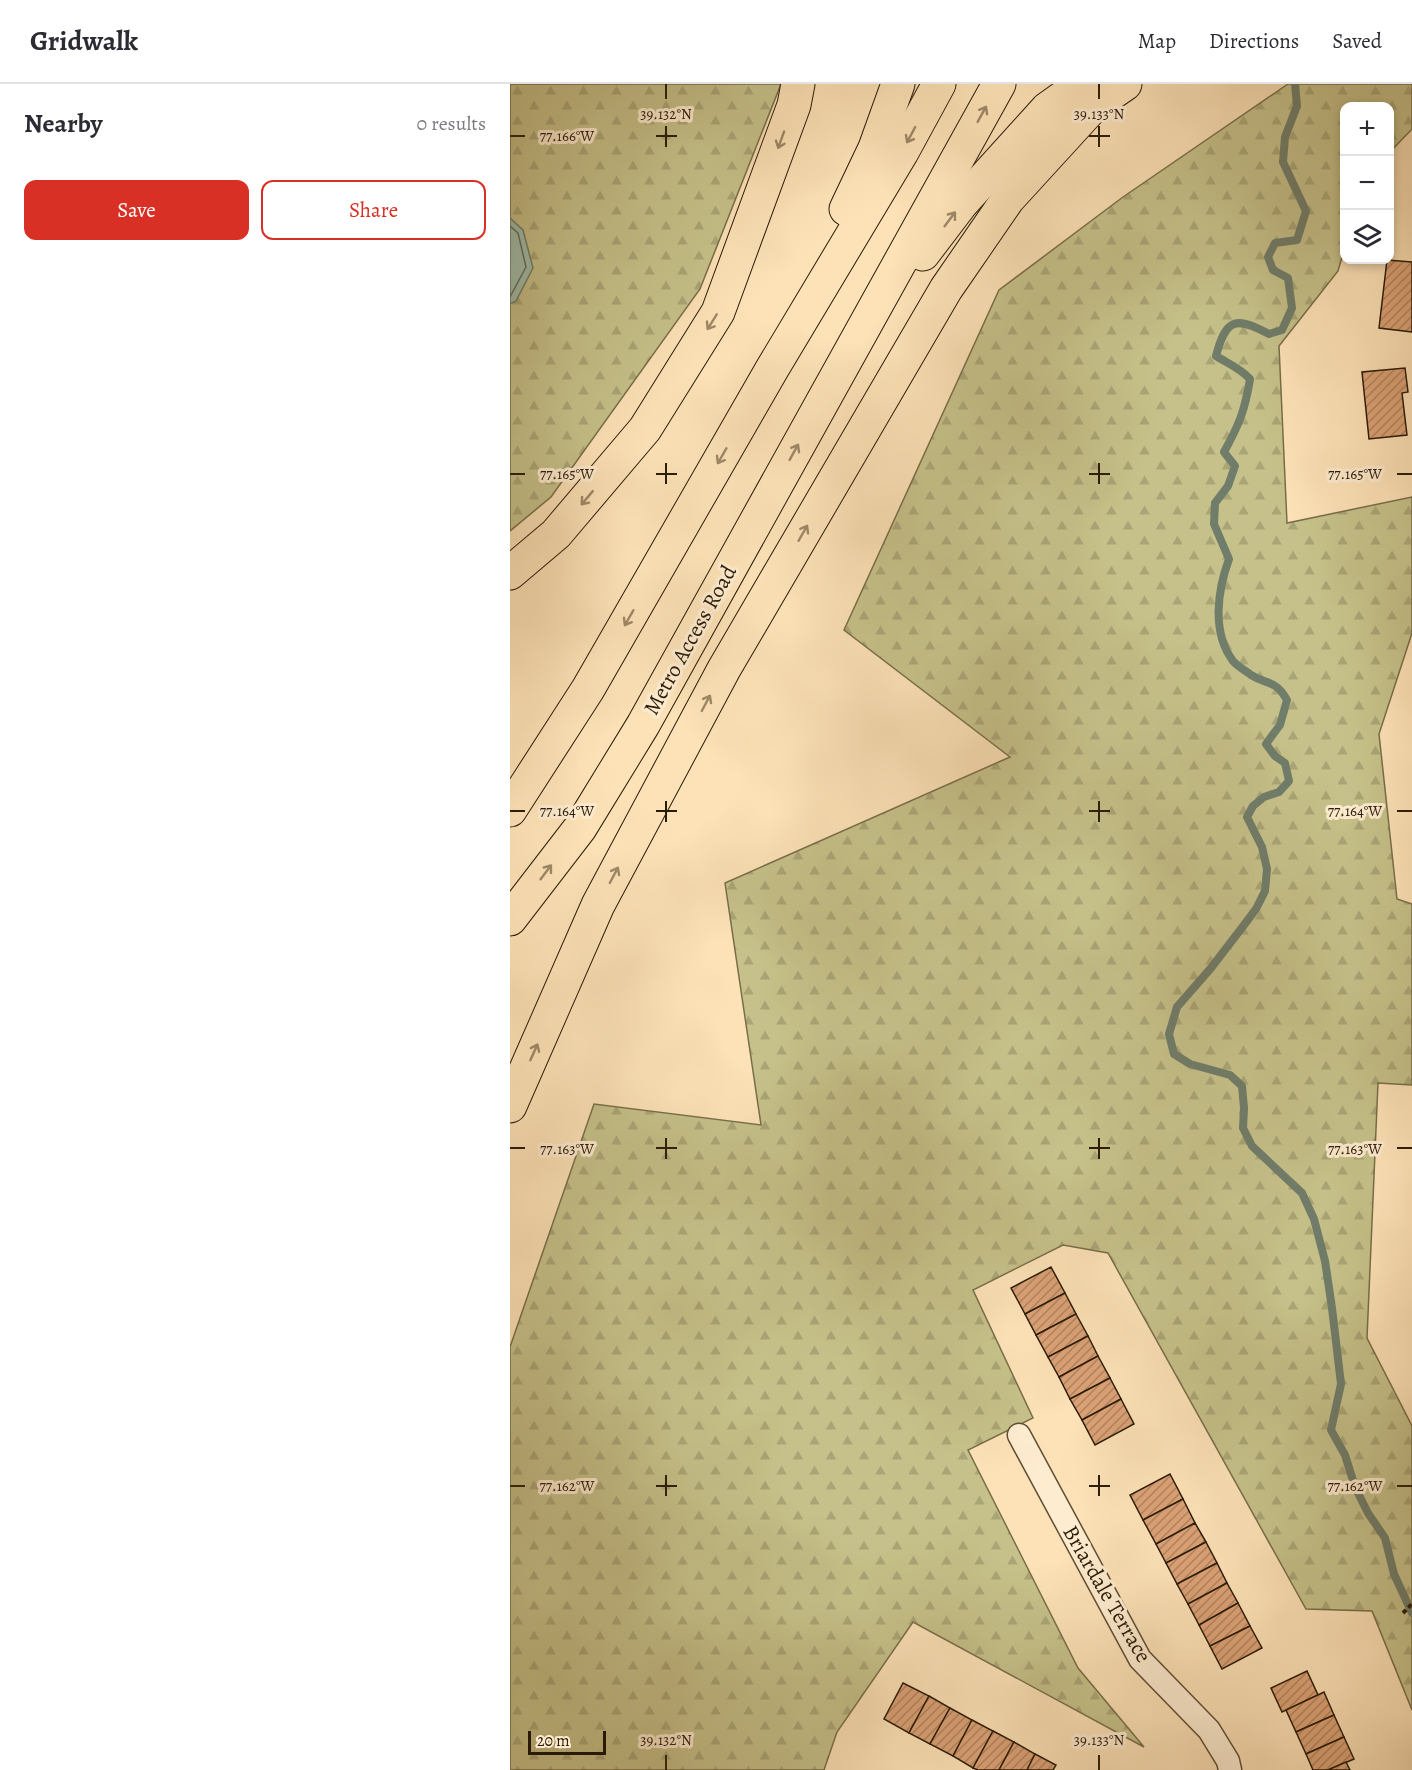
<!DOCTYPE html>
<meta charset="utf-8">
<style>
body{margin:0;font-family:Alegreya,serif;background:#f2f2f3;color:#2b2b33}
.controls{position:absolute;right:18px;top:18px;display:grid;overflow:hidden;border-radius:12px;box-shadow:0 3px 9px #0003}
.controls button{width:54px;height:54px;display:grid;place-items:center;padding:0;border:0;border-bottom:2px solid #e1e1e2;background:#fff;color:#2b2b33;font:30px sans-serif}
.scale{position:absolute;left:18px;bottom:15px;width:78px;box-sizing:border-box;padding-left:6px;border:3px solid #2a1b08;border-top:0;font-size:16px;line-height:21px;white-space:nowrap;color:#2a1b08;-webkit-text-stroke:4px #feecd0;paint-order:stroke}
.list{margin:0;padding:0;list-style:none}
h2{display:flex;justify-content:space-between;align-items:center;height:78px;margin:0;padding:0 24px;font-size:26px}
h2 small{font-size:20px;font-weight:400;color:#7c7c81}
.actions{display:flex;gap:12px;padding:18px 24px}
.actions a{flex:1;padding:14px 0;border:2px solid #d93025;border-radius:12px;text-align:center;font-size:21px;color:#d93025}
.actions .main{background:#d93025;color:#fff}
.icon{flex:none;width:33px;height:33px;fill:none;stroke:currentColor;stroke-width:2;stroke-linecap:round;stroke-linejoin:round}
.map{position:relative;flex:none;width:902px;height:1686px;overflow:hidden}
header{display:flex;align-items:center;gap:36px;box-sizing:border-box;height:84px;padding:0 30px;background:#fff;border-bottom:2px solid #e1e1e2}
header strong{font-size:28px}
nav{display:flex;gap:33px;margin-inline-start:auto;font-size:21px}
main{display:flex}
aside{flex:1;background:#fff}
.map>svg:first-child{display:block}
</style>
<header>
<strong>Gridwalk</strong>
<nav><a>Map</a><a>Directions</a><a>Saved</a></nav>
</header>
<main>
<aside>
<h2>Nearby<small>0 results</small></h2>
<ul class="list">
</ul>
<div class="actions"><a class="main">Save</a><a>Share</a></div>
</aside>
<div class="map">
<svg width="902" height="1686" viewBox="0 0 902 1686">
<defs>
<pattern id="forest-firs" width="22" height="20" patternUnits="userSpaceOnUse" patternTransform="scale(1.5)"><rect width="22" height="20" fill="#c6c18a"/><path d="M5 1l3.5 6h-7zM16 11l3.5 6h-7z" fill="#aaa576"/></pattern>
<pattern id="building-hatch" width="6" height="6" patternUnits="userSpaceOnUse" patternTransform="scale(1.5)"><rect width="6" height="6" fill="#dba276"/><path d="M-1 1l2-2M0 6l6-6M5 7l2-2" fill="none" stroke="#b2835f"/></pattern>
</defs>
<rect width="100%" height="100%" fill="#fde2b7"/>
<filter id="stains"><feTurbulence type="fractalNoise" baseFrequency=".00333" numOctaves="4"/><feColorMatrix values="0 0 0 0 .2 0 0 0 0 .09 0 0 0 0 .02 0 0 0 .5 -.17"/></filter>
<radialGradient id="worn" r=".72"><stop offset=".6" stop-color="#630" stop-opacity="0"/><stop offset="1" stop-color="#630" stop-opacity=".3"/></radialGradient>
<g fill="url(#forest-firs)" stroke="#786e49" stroke-width="1.5">
<path d="M0,0H271L190,205L41,413L0,447Z"/>
<path d="M778,0H902V45L880,68V22H834V166L828,187L769,262L777,439L902,413V549L869,650L887,815L902,820V1001L868,999L857,1254L902,1342V1626L862,1527L796,1525L598,1169L553,1161L463,1206L523,1334L458,1366L568,1584L634,1663L403,1538L327,1648L314,1686H0V1263L84,1020L251,1041L215,799L500,673L334,546L489,206L613,113Z"/>
</g>
<path fill="#9fbeac" stroke="#707d6a" stroke-width="1.5" d="M0,134L13,146L23,184L6,217L0,220Z"/>
<g fill="none" stroke-linecap="round" stroke-linejoin="round">
<path stroke="#646c5a" stroke-width="1.5" d="M0,142L8,149L16,183L0,213"/>
<path stroke="#707d6a" stroke-width="8" d="M785,0L787,22L775,53L773,78L796,127L787,156L765,159L758,173L763,186L778,194L782,224L772,246L759,250C726,232 716,234 706,272C719,280 730,284 740,295C735,326 729,341 714,368L725,382L718,402L705,419L704,440L719,475C708,505 701,548 723,577C727,582 736,587 741,591C759,602 765,595 777,616L770,641L756,660L765,672L775,679L779,697L769,708L754,713L743,722L737,733L752,763L757,785L755,807L746,825L731,845L701,884L667,923L659,950L664,970L680,980L720,991L732,1002L734,1024L733,1044L742,1062L792,1109L804,1135L815,1177L822,1224L831,1300L821,1346L835,1371L845,1403L858,1429L875,1454L884,1490L902,1529"/>
</g>
<g fill="url(#building-hatch)" stroke="#2a1b08" stroke-width="1.5">
<path d="M877,176L902,178V248L869,244Z"/>
<path d="M895,284L898,308L892,309L897,351L859,355L852,288Z"/>
<path d="M541,1183L555,1209L515,1230L501,1204Z"/>
<path d="M555,1209L566,1230L526,1251L515,1230Z"/>
<path d="M566,1230L578,1252L538,1273L526,1251Z"/>
<path d="M578,1252L588,1272L549,1293L538,1273Z"/>
<path d="M588,1272L600,1294L560,1315L549,1293Z"/>
<path d="M600,1294L611,1315L572,1336L560,1315Z"/>
<path d="M611,1315L624,1340L585,1361L572,1336Z"/>
<path d="M660,1390L673,1415L633,1436L620,1411Z"/>
<path d="M673,1415L685,1439L646,1460L633,1436Z"/>
<path d="M685,1439L696,1458L656,1479L646,1460Z"/>
<path d="M696,1458L707,1479L667,1500L656,1479Z"/>
<path d="M707,1479L717,1499L678,1520L667,1500Z"/>
<path d="M717,1499L728,1519L689,1541L678,1520Z"/>
<path d="M728,1519L740,1542L700,1562L689,1541Z"/>
<path d="M740,1542L752,1564L712,1585L700,1562Z"/>
<path d="M797,1587L808,1611L772,1628L761,1604Z"/>
<path d="M393,1599L419,1612L399,1649L374,1635Z"/>
<path d="M814,1608L824,1631L786,1648L776,1626Z"/>
<path d="M419,1612L440,1624L420,1660L399,1649Z"/>
<path d="M440,1624L462,1636L443,1672L420,1660Z"/>
<path d="M824,1631L834,1653L796,1670L786,1648Z"/>
<path d="M462,1636L483,1647L463,1684L443,1672Z"/>
<path d="M483,1647L504,1658L489,1686H468L463,1684Z"/>
<path d="M834,1653L844,1675L818,1686H803L796,1670Z"/>
<path d="M504,1658L525,1670L517,1686H489Z"/>
<path d="M525,1670L546,1681L543,1686H517Z"/>
<path d="M836,1678L840,1686H818Z"/>
</g>
<g fill="none" stroke-linecap="round" stroke-linejoin="round">
<defs>
<path id="minor" d="M509,1351L630,1575L699,1646L718,1677L720,1686"/>
<g id="motorway">
<path d="M336,125L365,64L388,0"/>
<path d="M413,170L451,120L537,25L572,0"/>
<path d="M0,489L46,450L135,345L208,228L284,21L288,0"/>
<path d="M0,726L78,605L262,285L392,68L429,0"/>
<path d="M0,835L70,744L133,641L489,0"/>
<path d="M0,1022L88,821L214,585L436,205L498,115L583,22L615,0"/>
</g>
</defs>
<use href="#minor" stroke="#5f4d34" stroke-width="25"/>
<use href="#motorway" stroke="#2a1b08" stroke-width="35"/>
<path stroke="#2a1b08" stroke-width="4" stroke-dasharray="4.5 3" stroke-linecap="butt" d="M893,1529L902,1520"/>
<use href="#minor" stroke="#feecd0" stroke-width="22"/>
<use href="#motorway" stroke="#fde2b7" stroke-width="33"/>
</g>
<defs><path id="oneway-shaft" d="M-6 0H5M1.5-3L5.5 0L1.5 3" fill="none" stroke-width="1.6" stroke-linecap="round" stroke-linejoin="round" transform="scale(1.5)"/></defs>
<g stroke="#9e8868">
<use href="#oneway-shaft" transform="translate(472 30) rotate(-61)"/>
<use href="#oneway-shaft" transform="translate(401 51) rotate(118)"/>
<use href="#oneway-shaft" transform="translate(271 56) rotate(110)"/>
<use href="#oneway-shaft" transform="translate(440 135) rotate(-53)"/>
<use href="#oneway-shaft" transform="translate(202 238) rotate(122)"/>
<use href="#oneway-shaft" transform="translate(284 368) rotate(-61)"/>
<use href="#oneway-shaft" transform="translate(212 372) rotate(120)"/>
<use href="#oneway-shaft" transform="translate(77 414) rotate(130)"/>
<use href="#oneway-shaft" transform="translate(293 449) rotate(-60)"/>
<use href="#oneway-shaft" transform="translate(119 534) rotate(120)"/>
<use href="#oneway-shaft" transform="translate(196 619) rotate(-62)"/>
<use href="#oneway-shaft" transform="translate(36 788) rotate(-53)"/>
<use href="#oneway-shaft" transform="translate(104 791) rotate(-62)"/>
<use href="#oneway-shaft" transform="translate(24 968) rotate(-66)"/>
</g>
<path fill="none" stroke="#2a1b08" stroke-width="2" d="M156,0V15M589,0V15M156,42V63M589,42V63M0,52H15M146,52H167M579,52H600M156,379V400M589,379V400M0,390H15M146,390H167M579,390H600M887,390H902M156,717V738M589,717V738M0,727H15M146,727H167M579,727H600M887,727H902M156,1054V1075M589,1054V1075M0,1064H15M146,1064H167M579,1064H600M887,1064H902M156,1391V1412M589,1391V1412M0,1402H15M146,1402H167M579,1402H600M887,1402H902M156,1671V1686M589,1671V1686"/>
<g text-anchor="middle" dominant-baseline="central" stroke-width="6" stroke-linejoin="round" paint-order="stroke">
<g font-size="22" fill="#2a1b08" stroke="#feecd0">
<text transform="translate(180 556) rotate(-61)">Metro Access Road</text>
<text transform="translate(597 1510) rotate(60)">Briardale Terrace</text>
</g>
</g>
<g font-size="15" text-anchor="middle" fill="#2a1b08" stroke="#feecd0" stroke-width="6" stroke-linejoin="round" paint-order="stroke">
<text x="156" y="35">39.132°N</text>
<text x="589" y="35">39.133°N</text>
<text x="57" y="57">77.166°W</text>
<text x="57" y="395">77.165°W</text>
<text x="845" y="395">77.165°W</text>
<text x="845" y="732">77.164°W</text>
<text x="57" y="732">77.164°W</text>
<text x="57" y="1070">77.163°W</text>
<text x="845" y="1070">77.163°W</text>
<text x="845" y="1407">77.162°W</text>
<text x="57" y="1407">77.162°W</text>
<text x="156" y="1661">39.132°N</text>
<text x="589" y="1661">39.133°N</text>
</g>
<rect width="100%" height="100%" filter="url(#stains)"/>
<rect width="100%" height="100%" fill="url(#worn)"/>
</svg>
<div class="controls">
<button>+</button>
<button>−</button>
<button><svg class="icon" aria-label="layers" viewBox="0 0 24 24"><path d="M12 4l9 5-9 5-9-5zM3 14l9 5 9-5"/></svg></button>
</div>
<div class="scale">20 m</div>
</div>
</main>
